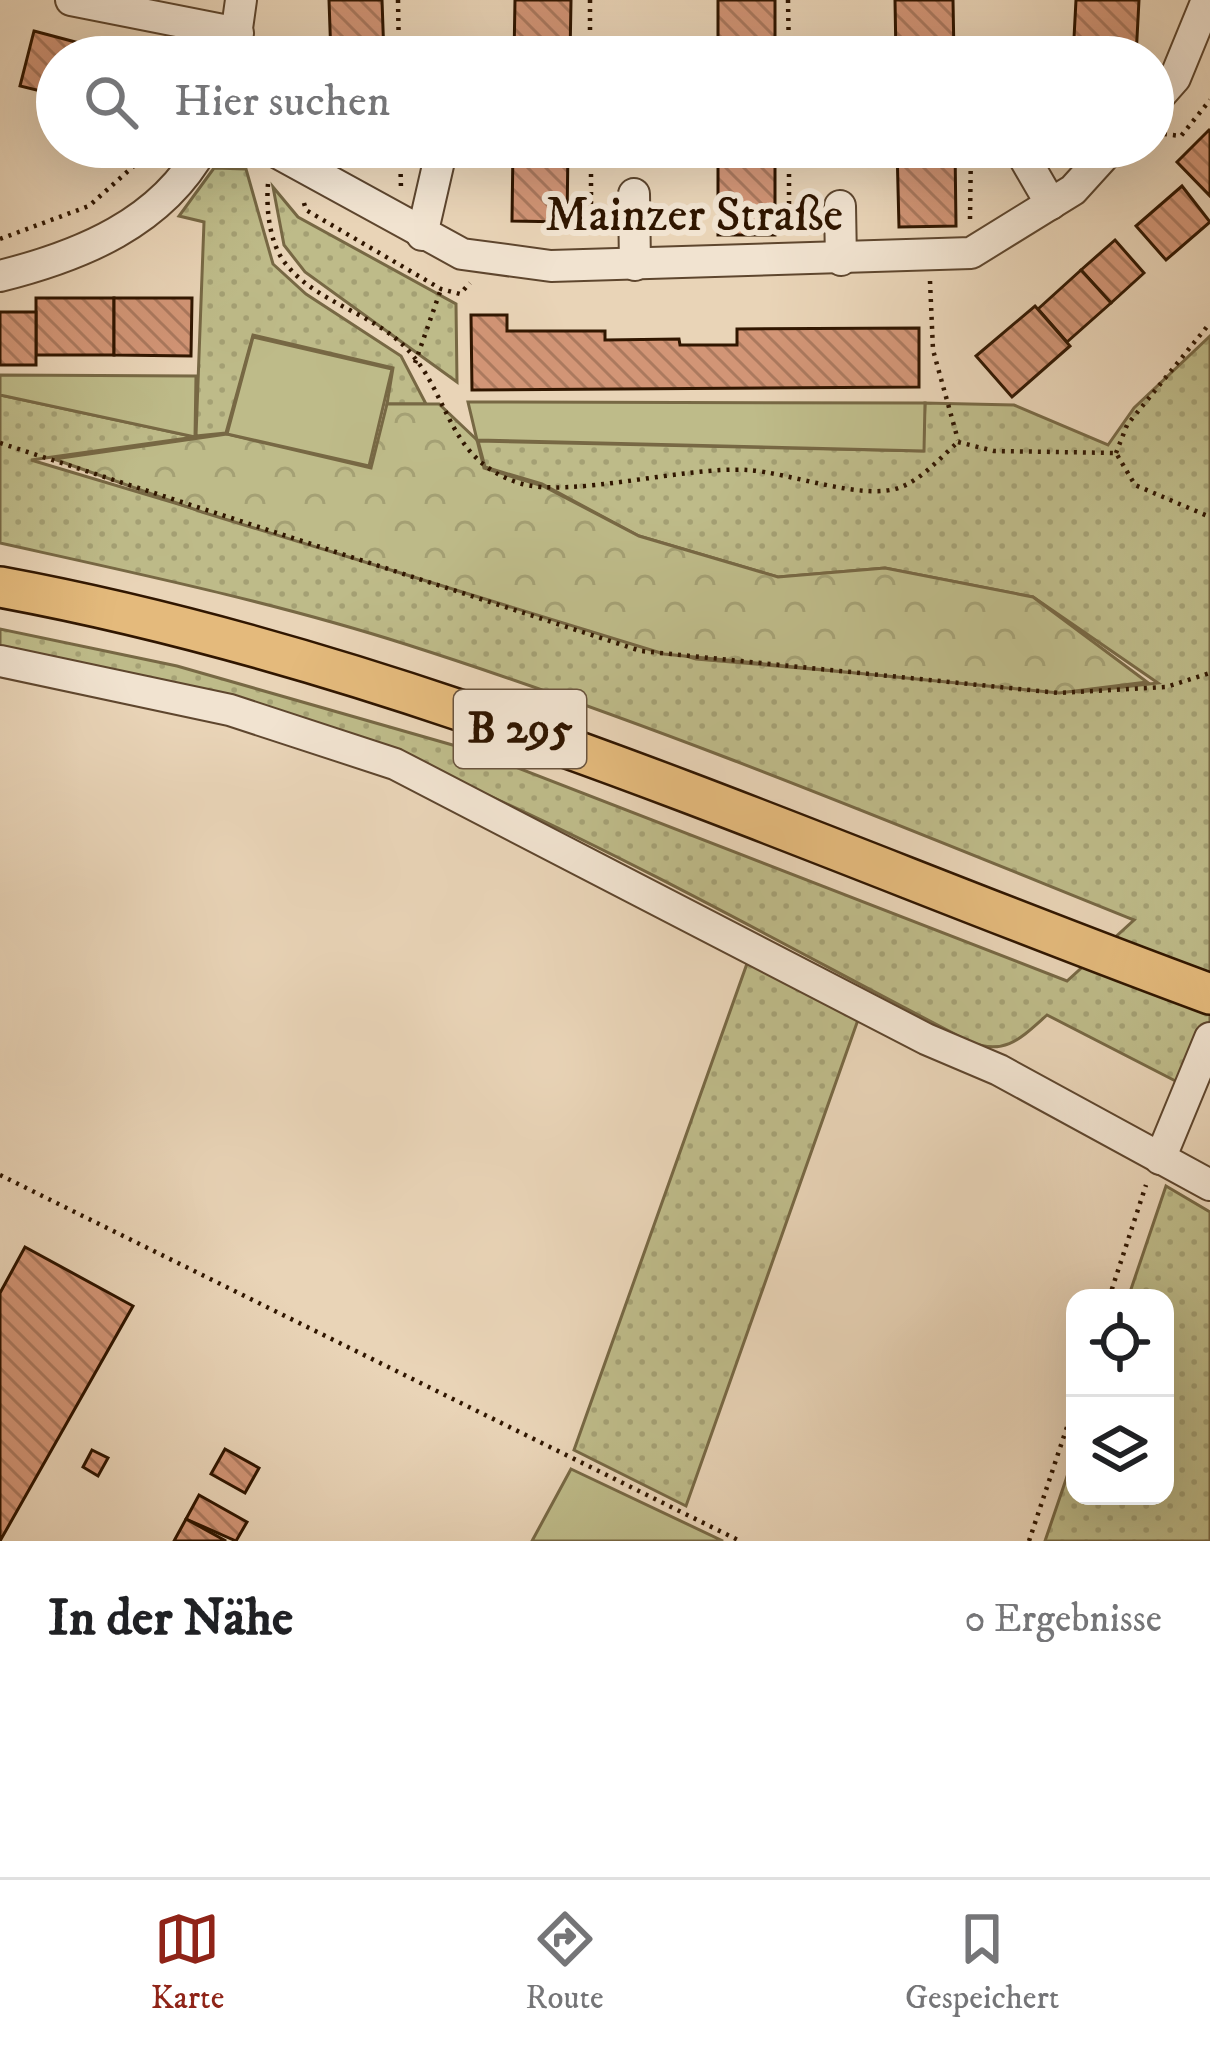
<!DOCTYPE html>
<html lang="de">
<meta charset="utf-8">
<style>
body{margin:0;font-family:"IM FELL DW Pica",serif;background:#f2f2f2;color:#202124}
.controls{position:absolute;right:36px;bottom:36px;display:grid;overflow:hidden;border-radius:24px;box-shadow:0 12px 48px #0002}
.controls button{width:108px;height:108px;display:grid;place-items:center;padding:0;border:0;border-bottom:3px solid #e0e0e0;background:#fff;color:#202124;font:60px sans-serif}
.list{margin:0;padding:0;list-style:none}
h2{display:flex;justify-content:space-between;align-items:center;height:156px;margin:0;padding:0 48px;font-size:51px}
h2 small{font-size:39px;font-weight:400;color:#757577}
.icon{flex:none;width:66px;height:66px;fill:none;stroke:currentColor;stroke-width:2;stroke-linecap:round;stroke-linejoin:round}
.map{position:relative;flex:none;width:1210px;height:1541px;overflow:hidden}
.search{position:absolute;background:#fff;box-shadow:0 12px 48px #0002;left:36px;right:36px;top:36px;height:132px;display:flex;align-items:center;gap:30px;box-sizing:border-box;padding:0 42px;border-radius:66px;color:#757577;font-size:45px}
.sheet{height:336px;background:#fff}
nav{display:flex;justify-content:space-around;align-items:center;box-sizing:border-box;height:168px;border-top:3px solid #e0e0e0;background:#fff;font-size:33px;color:#757577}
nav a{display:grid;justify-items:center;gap:6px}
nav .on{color:#8f2418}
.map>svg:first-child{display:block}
</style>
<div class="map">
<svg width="1210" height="1541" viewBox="0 0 1210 1541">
<defs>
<pattern id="grass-dots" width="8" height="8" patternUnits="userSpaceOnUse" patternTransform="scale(3)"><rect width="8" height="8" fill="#bebb89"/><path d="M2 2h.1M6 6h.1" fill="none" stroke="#a4a074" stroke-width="1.8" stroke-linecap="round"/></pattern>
<pattern id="forest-crowns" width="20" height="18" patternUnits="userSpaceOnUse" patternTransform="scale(3)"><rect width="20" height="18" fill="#bebb89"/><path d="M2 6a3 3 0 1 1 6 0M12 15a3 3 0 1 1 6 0" fill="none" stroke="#a4a074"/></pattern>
<pattern id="building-back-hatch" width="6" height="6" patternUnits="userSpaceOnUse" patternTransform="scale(3)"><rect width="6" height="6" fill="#d29576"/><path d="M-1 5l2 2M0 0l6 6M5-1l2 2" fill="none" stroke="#ab795e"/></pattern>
</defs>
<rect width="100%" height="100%" fill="#e9d4b7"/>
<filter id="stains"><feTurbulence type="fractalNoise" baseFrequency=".00167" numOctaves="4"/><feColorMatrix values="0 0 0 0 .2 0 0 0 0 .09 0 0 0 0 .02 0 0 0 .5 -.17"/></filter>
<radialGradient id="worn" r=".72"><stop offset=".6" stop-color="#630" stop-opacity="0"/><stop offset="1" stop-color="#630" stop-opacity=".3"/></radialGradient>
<g fill="url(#grass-dots)" stroke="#776844" stroke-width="3">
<path d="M214,168L246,169L273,264L306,294L401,356L426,404H387L393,368L253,335L226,433L196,436L204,222L179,216Z"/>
<path d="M273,187L298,217L456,304L457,382L305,272L284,245Z"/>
<path d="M1210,336V1057L1195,1091L1047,1015C1021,1038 1005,1056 970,1042C808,958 647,867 481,792C327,723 165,679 0,648V629L177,666L477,752L1067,981L1134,920C893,823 653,723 405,644C273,602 135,573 0,543V395L195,437L31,460L696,659L1079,692L1158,683L1033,597L885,568L778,577L639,536L542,484L485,467L478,441L923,451L925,403L1014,405L1108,445L1134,408Z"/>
<path d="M749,958L859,1017L686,1506L574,1450Z"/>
<path d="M1166,1186L1210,1212V1541H1045L1075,1453V1496H1165V1298H1128Z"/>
</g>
<path fill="url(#forest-crowns)" stroke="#776844" stroke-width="3" d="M387,404H439L477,440L484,468L543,486L639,536L778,577L885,568L1033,597L1147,682L1059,693L664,654L202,512L54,459L227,434L371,468Z"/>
<g fill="#bebb89" stroke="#776844" stroke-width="3">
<path d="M253,337L392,369L369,466L227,434Z"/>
<path d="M0,375L196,376L195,437L0,395Z"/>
<path d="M468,402L925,403L924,451L477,440Z"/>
<path d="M571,1469L723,1541H532Z"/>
</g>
<g fill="url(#building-back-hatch)" stroke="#301600" stroke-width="3">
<path d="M329,0H382L384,57H331Z"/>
<path d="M515,0H571L570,57H514Z"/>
<rect x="718" y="0" width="57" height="57"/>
<path d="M895,0H953L954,57H896Z"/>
<path d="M1076,0H1139L1136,57H1073Z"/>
<path d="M34,31L132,57H57V95L20,86Z"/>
<path d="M1209,130L1210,131V196L1177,162Z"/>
<path d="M513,147H568L567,222L512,221Z"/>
<rect x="718" y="147" width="57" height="88"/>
<path d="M897,147H955L956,226L899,227Z"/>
<path d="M1182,186L1210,222L1166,260L1136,226Z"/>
<path d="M1115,240L1144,273L1111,303L1081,270Z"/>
<path d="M1081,270L1111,303L1067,342L1038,309Z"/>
<rect x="36" y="298" width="78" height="57"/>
<path d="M114,298H192L191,356L114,355Z"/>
<path d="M1035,306L1070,346L1012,397L976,356Z"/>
<rect x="0" y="312" width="36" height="53"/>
<path d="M471,315H507V331H605V340L679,339L680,345H737V329L919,328V387L472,390Z"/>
<path d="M25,1247L133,1306L0,1541V1293Z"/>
<path d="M225,1449L259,1468L245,1493L211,1474Z"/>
<path d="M92,1450L108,1458L98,1476L83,1467Z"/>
<path d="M199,1495L247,1522L236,1541L186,1519Z"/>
<path d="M186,1519L226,1541H174Z"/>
</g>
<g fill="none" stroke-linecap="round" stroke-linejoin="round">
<defs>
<g id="minor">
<path d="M71,0L238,33"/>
<path d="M233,57L241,0"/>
<path d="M1153,103L1175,78L1207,0"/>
<path d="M267,147L462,254L551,266L971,253L1073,190L1112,147"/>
<path d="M1018,147L1051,204"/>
<path d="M634,194L635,265"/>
<path d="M840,206L841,260"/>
<path d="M422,235L439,161"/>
<path d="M0,276C80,256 162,223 203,147"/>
<path d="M0,661L230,710L395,764L926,1039L999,1070L1210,1185"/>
<path d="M1160,1159L1210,1038"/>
</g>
<path id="major" d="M0,587C422,665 810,847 1210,994"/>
</defs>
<use href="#minor" stroke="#5e462e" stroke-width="34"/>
<use href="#major" stroke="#301600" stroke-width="44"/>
<g stroke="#301600" stroke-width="4.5" stroke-dasharray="3 6" stroke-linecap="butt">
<path d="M398,0L399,57"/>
<path d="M590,0V57"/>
<path d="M788,0L789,57"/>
<path d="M1155,133L1181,136L1210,100"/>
<path d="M400,147L401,189"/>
<path d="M591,147V237"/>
<path d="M789,147V231"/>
<path d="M268,184C266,208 269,242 285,263C315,302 372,313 405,347C451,393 445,459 519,483C569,499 684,466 747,470C788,472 864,502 901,487C922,479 941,457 958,442"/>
<path d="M304,203L306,210L441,289L460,294L470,283"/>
<path d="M970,219L971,147"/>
<path d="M0,239L89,206L155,147"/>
<path d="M930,281L933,350L958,440"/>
<path d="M415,363L441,289"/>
<path d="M958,442L994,451L1116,453L1135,485L1210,517"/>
<path d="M0,443L641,651L1059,693L1166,687L1210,673"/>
<path d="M1116,453L1127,425L1210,323"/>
<path d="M0,1175L740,1541"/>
<path d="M1109,1298L1146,1185"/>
<path d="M1029,1541L1075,1403"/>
</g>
<use href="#minor" stroke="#f1e3d0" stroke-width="30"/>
<use href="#major" stroke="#e4ba7c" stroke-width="39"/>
</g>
<g text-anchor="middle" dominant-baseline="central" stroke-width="12" stroke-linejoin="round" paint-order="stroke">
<rect fill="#f1e3d0" stroke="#6a543e" stroke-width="3" x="454" y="690" width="132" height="78" rx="9"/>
<g font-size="45" font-weight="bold" fill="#301600">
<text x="520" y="729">B 295</text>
</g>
<g font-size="48" fill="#301600" stroke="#f1e3d0">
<text x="694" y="216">Mainzer Straße</text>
</g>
</g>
<rect width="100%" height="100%" filter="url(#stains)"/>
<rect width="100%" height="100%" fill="url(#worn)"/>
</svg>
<div class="controls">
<button><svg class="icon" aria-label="locate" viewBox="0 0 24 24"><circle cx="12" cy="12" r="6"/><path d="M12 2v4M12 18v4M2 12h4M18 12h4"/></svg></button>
<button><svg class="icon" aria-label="layers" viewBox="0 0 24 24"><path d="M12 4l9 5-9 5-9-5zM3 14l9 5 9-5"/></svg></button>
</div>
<div class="search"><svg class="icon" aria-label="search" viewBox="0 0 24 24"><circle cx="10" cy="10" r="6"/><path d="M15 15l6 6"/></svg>Hier suchen</div>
</div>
<section class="sheet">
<h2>In der Nähe<small>0 Ergebnisse</small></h2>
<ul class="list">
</ul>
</section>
<nav>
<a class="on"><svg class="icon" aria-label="map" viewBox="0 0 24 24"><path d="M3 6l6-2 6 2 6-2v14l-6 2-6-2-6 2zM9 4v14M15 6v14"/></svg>Karte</a>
<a><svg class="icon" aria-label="directions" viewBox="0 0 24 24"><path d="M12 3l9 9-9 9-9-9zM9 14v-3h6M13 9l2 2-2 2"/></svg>Route</a>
<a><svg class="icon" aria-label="saved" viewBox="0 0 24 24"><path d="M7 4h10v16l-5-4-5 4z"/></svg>Gespeichert</a>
</nav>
